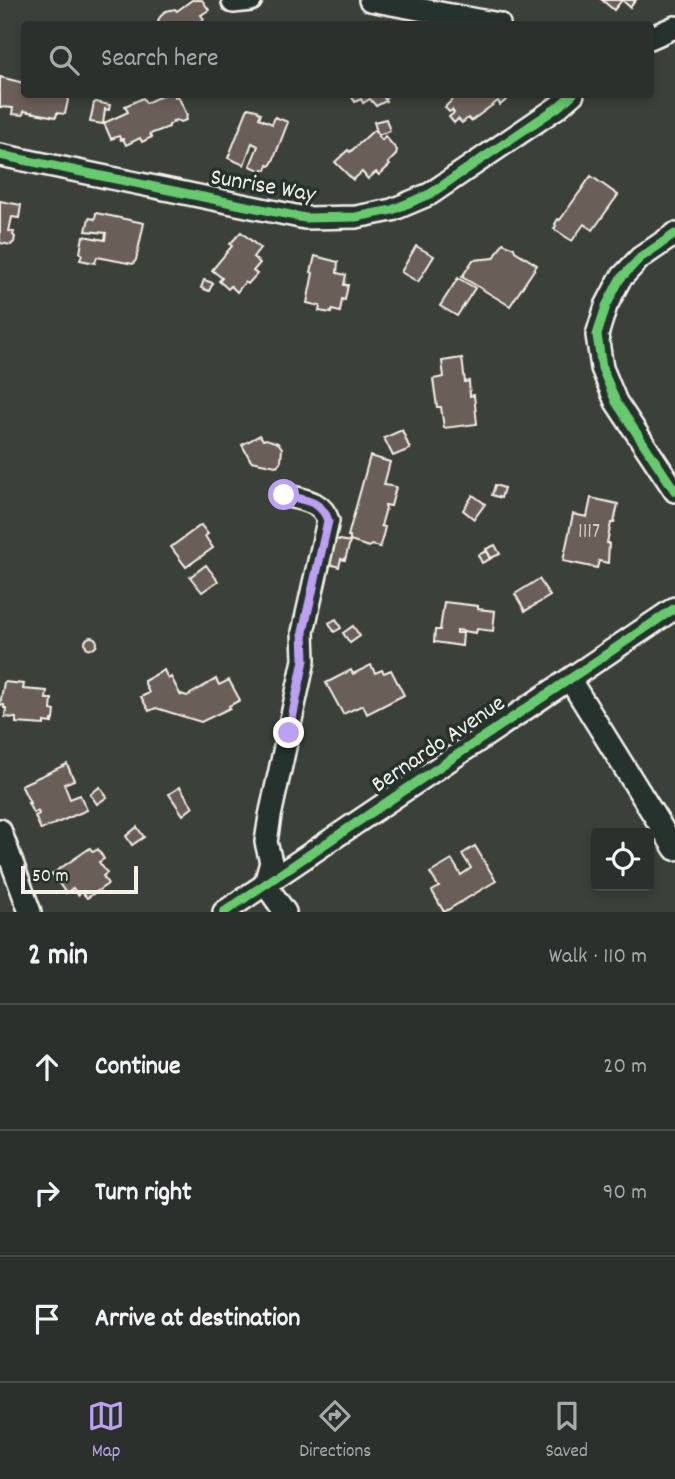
<!DOCTYPE html>
<meta charset="utf-8">
<style>
body{margin:0;font-family:Dekko,sans-serif;background:#383c38;color:#f1f3f6}
.controls{position:absolute;right:21px;bottom:21px;display:grid;overflow:hidden;border-radius:7px;box-shadow:0 4px 10px #0003}
.controls button{width:63px;height:63px;display:grid;place-items:center;padding:0;border:0;border-bottom:2px solid #484b48;background:#2c302c;color:#f1f3f6;font:35px sans-serif}
.scale{position:absolute;left:21px;bottom:18px;width:117px;box-sizing:border-box;padding-left:7px;border:4px solid #f4f1e8;border-top:0;font-size:19px;line-height:24px;white-space:nowrap;color:#f4f1e8;-webkit-text-stroke:5px #26332d;paint-order:stroke}
.stop{position:absolute;width:21px;height:21px;margin:-16px;border:5px solid #bca0f2;border-radius:50%;background:#fff}
.stop.end{background:#bca0f2;border-color:#fff;box-shadow:0 2px 7px #0008}
.list{margin:0;padding:0;list-style:none}
h2{display:flex;justify-content:space-between;align-items:center;height:91px;margin:0;padding:0 28px;font-size:30px}
h2 small{font-size:23px;font-weight:400;color:#a6a9a9}
.list li{display:grid;grid-template-columns:46px 1fr auto;gap:21px;align-items:center;box-sizing:border-box;height:126px;padding:0 28px;border-top:2px solid #484b48}
.list b{display:block;font-size:26px;white-space:nowrap}
.list em{font-size:23px;font-style:normal;color:#a6a9a9}
.icon{flex:none;width:38px;height:38px;fill:none;stroke:currentColor;stroke-width:2;stroke-linecap:round;stroke-linejoin:round}
.map{position:relative;flex:none;width:675px;height:912px;overflow:hidden}
.search{position:absolute;background:#2c302c;box-shadow:0 4px 10px #0003;left:21px;right:21px;top:21px;height:77px;display:flex;align-items:center;gap:18px;box-sizing:border-box;padding:0 24px;border-radius:7px;color:#a6a9a9;font-size:26px}
.sheet{height:469px;background:#2c302c}
nav{display:flex;justify-content:space-around;align-items:center;box-sizing:border-box;height:98px;border-top:2px solid #484b48;background:#2c302c;font-size:19px;color:#a6a9a9}
nav a{display:grid;justify-items:center;gap:4px}
nav .on{color:#bca0f2}
.map>svg:first-child{display:block}
</style>
<div class="map">
<svg width="675" height="912" viewBox="0 0 675 912">
<rect width="100%" height="100%" fill="#3b403a"/>
<filter id="ink" filterUnits="userSpaceOnUse"><feTurbulence type="fractalNoise" baseFrequency=".0143" numOctaves="2"/><feDisplacementMap in="SourceGraphic" scale="14" xChannelSelector="R" yChannelSelector="G"/><feConvolveMatrix kernelMatrix="1 2 1 2 8 2 1 2 1" color-interpolation-filters="sRGB"/></filter>
<g filter="url(#ink)">
<g fill="#6b5f58" stroke="#f4f1e8" stroke-width="2">
<path d="M192,0H202L209,10L201,15L204,19L202,21L204,24H156L159,22L158,20L163,13L166,11L175,9L177,11Z"/>
<path d="M602,0H636L630,7L622,0L614,10Z"/>
<path d="M0,77L24,83V94H66L69,96L65,114L57,113L56,117L24,111L23,115L12,114L13,108L0,107Z"/>
<path d="M165,94H174L175,97L178,96L187,115L186,120L181,122L176,120L173,121L174,122L169,125V127L150,134L152,137L142,142L140,138L126,145L123,139L121,140L119,136L111,139L104,123L128,112L125,106L143,98L146,103Z"/>
<path d="M350,94H391L385,98L383,96L386,101L376,106L370,99L363,103L361,99L355,102Z"/>
<path d="M458,94H507L509,98L500,105L498,101L471,121L468,118L462,123L458,119L454,123L449,117L454,113L452,110L449,112L445,107Z"/>
<path d="M96,102L110,105L109,110L105,109L103,124L90,122L94,103Z"/>
<path d="M248,108L257,110L258,112L261,113L259,118L272,124L275,117L288,122L273,161L270,166L268,165L266,170L263,169L262,171L250,166L258,146L252,143L244,165L228,158Z"/>
<path d="M386,119L390,131L378,135L374,122Z"/>
<path d="M374,130L382,140L385,136L397,150L396,155L388,163L390,165L379,175L376,172L368,179L362,172L353,180L335,162L348,150L350,152Z"/>
<path d="M591,176L618,195L593,230L584,224L572,241L554,229L556,226L555,224L558,219L560,220Z"/>
<path d="M0,201L21,205L19,218L12,217L9,231L14,232L13,235L15,237L14,242L11,245L0,243Z"/>
<path d="M96,213L144,223L136,260L133,264L97,257L95,263L80,260L82,254L80,253L83,236L105,240L106,233L86,231L89,218L95,219Z"/>
<path d="M241,232L260,248L253,257L260,263L253,271L257,274L248,284L245,282L237,292L231,286L228,289L219,281L222,278L212,270L232,246L230,244Z"/>
<path d="M503,243L514,248L515,251L537,265L510,306L462,277L473,260L494,258Z"/>
<path d="M416,246L434,256L418,282L401,272Z"/>
<path d="M315,256L338,262L337,273L346,275L344,285H348L345,300L342,299L340,312L332,310L331,313L319,311L320,306L307,303L313,273L311,272Z"/>
<path d="M458,278L475,288L457,316L440,306Z"/>
<path d="M204,280L213,283L209,291L201,288Z"/>
<path d="M462,358L465,382L469,381L470,396L474,395L477,424L444,428L441,407H437L433,379L444,377L442,361Z"/>
<path d="M402,430L410,449L393,456L384,438Z"/>
<path d="M260,435L263,440L266,439L278,443L282,448L281,461L278,465L276,466L251,461L242,445Z"/>
<path d="M370,456L390,462L384,485L396,487L391,506L385,505V507L386,508L381,526L385,527L380,547L371,545L369,547L350,541V536H348Z"/>
<path d="M495,485L504,488L501,498L492,495Z"/>
<path d="M473,495L485,504L474,519L463,510Z"/>
<path d="M591,498L618,504L614,523H611L607,543H609L608,563L599,561L597,568L563,561L573,514L587,517Z"/>
<path d="M201,525L208,534L205,536L213,548L186,567L171,547Z"/>
<path d="M335,539L350,542L345,560L341,559L339,567L329,564Z"/>
<path d="M495,545L500,554L491,558L486,549Z"/>
<path d="M486,551L490,559L482,563L478,555Z"/>
<path d="M206,565L218,581L202,592L190,577Z"/>
<path d="M539,579L550,596L525,611L515,594Z"/>
<path d="M444,602L478,606V609L495,611L493,631L477,629L476,633L457,630V633H463L462,646L434,642L435,630H440Z"/>
<path d="M336,619L341,628L334,632L329,623Z"/>
<path d="M353,626L360,636L350,643L343,633Z"/>
<circle cx="91" cy="643" r="6"/>
<path d="M371,665L375,673L382,670L384,673L391,670L404,695L367,714L363,705L343,714L326,683L351,670L353,674Z"/>
<path d="M164,670L168,679L171,677L181,696V694L187,696L216,679L219,685L229,680L240,700L229,706L230,708L201,722L156,708L149,711L141,697L149,693L144,681Z"/>
<path d="M4,682L24,684L23,689L47,691L46,699H52L51,710L55,711L54,720H52V723L44,722V725L16,723V718L5,717L6,708H4V705H0Z"/>
<path d="M67,764L74,780L64,784L70,799L80,795L87,810L41,830L35,816L39,814L38,811L33,813L28,803H30L21,785Z"/>
<path d="M100,787L107,797L97,804L90,794Z"/>
<path d="M180,787L193,807L183,815L169,794Z"/>
<path d="M137,827L144,837L132,845L126,836Z"/>
<path d="M475,846L496,881L444,912L432,891L439,887L430,873L452,860L461,875L471,868L462,854Z"/>
<path d="M90,848L93,852L98,849L104,859L99,862L107,873L103,876L108,884L87,898L82,892L78,895L73,888L66,893L52,874Z"/>
</g>
<g fill="none" stroke-linecap="round" stroke-linejoin="round">
<defs>
<g id="minor">
<path d="M370,0L499,24"/>
<path d="M233,2L251,0"/>
<path d="M650,38L675,27"/>
<path d="M0,155L305,218L356,217L392,210L430,194L558,107L573,94"/>
<path d="M675,234L640,258L620,279L606,306L597,335L602,368L616,402L675,491"/>
<path d="M284,495C302,500 322,500 328,521L303,632L304,660L270,816L266,842L271,862L265,884L285,912"/>
<path d="M570,680L675,849"/>
<path d="M0,830L30,912"/>
<path d="M224,912L675,608"/>
</g>
</defs>
<use href="#minor" stroke="#f4f1e8" stroke-width="26"/>
<use href="#minor" stroke="#26332d" stroke-width="21"/>
<defs>
<g id="cycleway">
<path d="M0,155L305,218L356,217L392,210L430,194L558,107L573,94"/>
<path d="M675,234L640,258L620,279L606,306L597,335L602,368L616,402L675,491"/>
<path d="M224,912L675,608"/>
</g>
</defs>
<use href="#cycleway" stroke="#26332d" stroke-width="13"/>
<use href="#cycleway" stroke="#67ca6e" stroke-width="9"/>
</g>
</g>
<g fill="none" stroke-linecap="round" stroke-linejoin="round" filter="url(#ink)">
<path stroke="#bca0f2" stroke-width="9" d="M284,495C303,500 322,500 328,521L303,632L304,660L289,733"/>
</g>
<g text-anchor="middle" dominant-baseline="central" stroke-width="7" stroke-linejoin="round" paint-order="stroke">
<g font-size="21" fill="#d2ccc4">
<text x="589" y="533">1117</text>
</g>
<g font-size="24" fill="#f4f1e8" stroke="#26332d">
<text transform="translate(263 187) rotate(10)">Sunrise Way</text>
<text transform="translate(439 745) rotate(-34)">Bernardo Avenue</text>
</g>
</g>
</svg>
<div class="controls">
<button><svg class="icon" aria-label="locate" viewBox="0 0 24 24"><circle cx="12" cy="12" r="6"/><path d="M12 2v4M12 18v4M2 12h4M18 12h4"/></svg></button>
</div>
<div class="scale">50 m</div>
<div class="stop" style="left:284px;top:495px"></div>
<div class="stop end" style="left:289px;top:733px"></div>
<div class="search"><svg class="icon" aria-label="search" viewBox="0 0 24 24"><circle cx="10" cy="10" r="6"/><path d="M15 15l6 6"/></svg>Search here</div>
</div>
<section class="sheet">
<h2>2 min<small>Walk · 110 m</small></h2>
<ul class="list">
<li><svg class="icon" aria-label="ahead" viewBox="0 0 24 24"><path d="M12 20V5M6 11l6-6 6 6"/></svg><div><b>Continue</b></div><em>20 m</em></li>
<li><svg class="icon" aria-label="right" viewBox="0 0 24 24"><path d="M7 20v-9h11M14 6l5 5-5 5"/></svg><div><b>Turn right</b></div><em>90 m</em></li>
<li><svg class="icon" aria-label="arrive" viewBox="0 0 24 24"><path d="M6 21V4h12l-3 4 3 4H6"/></svg><div><b>Arrive at destination</b></div></li>
</ul>
</section>
<nav>
<a class="on"><svg class="icon" aria-label="map" viewBox="0 0 24 24"><path d="M3 6l6-2 6 2 6-2v14l-6 2-6-2-6 2zM9 4v14M15 6v14"/></svg>Map</a>
<a><svg class="icon" aria-label="directions" viewBox="0 0 24 24"><path d="M12 3l9 9-9 9-9-9zM9 14v-3h6M13 9l2 2-2 2"/></svg>Directions</a>
<a><svg class="icon" aria-label="saved" viewBox="0 0 24 24"><path d="M7 4h10v16l-5-4-5 4z"/></svg>Saved</a>
</nav>
